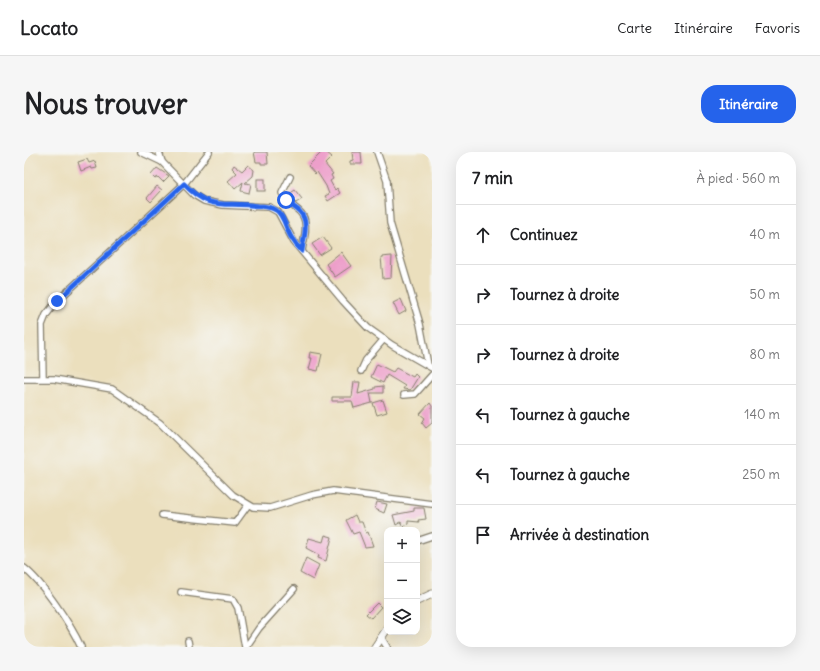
<!DOCTYPE html>
<html lang="fr">
<meta charset="utf-8">
<style>
body{margin:0;font-family:Delius,sans-serif;background:#f6f6f6;color:#202124}
.controls{position:absolute;right:12px;bottom:12px;display:grid;overflow:hidden;border-radius:8px;box-shadow:0 4px 16px #0002}
.controls button{width:36px;height:36px;display:grid;place-items:center;padding:0;border:0;border-bottom:1px solid #e0e0e0;background:#fff;color:#202124;font:20px sans-serif}
.stop{position:absolute;width:12px;height:12px;margin:-9px;border:3px solid #2563eb;border-radius:50%;background:#fff}
.stop.end{background:#2563eb;border-color:#fff;box-shadow:0 1px 4px #0008}
.list{margin:0;padding:0;list-style:none}
h2{display:flex;justify-content:space-between;align-items:center;height:52px;margin:0;padding:0 16px;font-size:17px}
h2 small{font-size:13px;font-weight:400;color:#757577}
.list li{display:grid;grid-template-columns:26px 1fr auto;gap:12px;align-items:center;box-sizing:border-box;height:60px;padding:0 16px;border-top:1px solid #e0e0e0}
.list b{display:block;font-size:15px;white-space:nowrap}
.list em{font-size:13px;font-style:normal;color:#757577}
.icon{flex:none;width:22px;height:22px;fill:none;stroke:currentColor;stroke-width:2;stroke-linecap:round;stroke-linejoin:round}
.map{position:relative;flex:none;width:408px;height:495px;overflow:hidden;border-radius:16px}
header{display:flex;align-items:center;gap:24px;box-sizing:border-box;height:56px;padding:0 20px;background:#fff;border-bottom:1px solid #e0e0e0}
header strong{font-size:19px}
nav{display:flex;gap:22px;margin-inline-start:auto;font-size:14px}
.intro{display:flex;align-items:center;justify-content:space-between;box-sizing:border-box;height:96px;padding:0 24px}
h1{margin:0;font-size:28px}
.button{padding:10px 18px;border-radius:16px;background:#2563eb;color:#fff;font-size:14px;font-weight:700}
main{display:flex;gap:24px;padding:0 24px}
aside{flex:1;background:#fff;border-radius:16px;box-shadow:0 4px 16px #0002}
.map>svg:first-child{display:block}
</style>
<header>
<strong>Locato</strong>
<nav><a>Carte</a><a>Itinéraire</a><a>Favoris</a></nav>
</header>
<div class="intro"><h1>Nous trouver</h1><a class="button">Itinéraire</a></div>
<main>
<div class="map">
<svg width="408" height="495" viewBox="0 0 408 495">
<rect width="100%" height="100%" fill="#f6f6f2"/>
<filter id="ink" filterUnits="userSpaceOnUse"><feTurbulence type="fractalNoise" baseFrequency=".025" numOctaves="2"/><feDisplacementMap in="SourceGraphic" scale="8" xChannelSelector="R" yChannelSelector="G"/><feConvolveMatrix kernelMatrix="1 2 1 2 8 2 1 2 1" color-interpolation-filters="sRGB"/></filter>
<filter id="wash" filterUnits="userSpaceOnUse"><feTurbulence type="fractalNoise" baseFrequency=".012" numOctaves="4" result="noise"/><feDisplacementMap in="SourceGraphic" scale="16" xChannelSelector="R" yChannelSelector="G"/><feGaussianBlur stdDeviation="0.9" result="paint"/><feColorMatrix in="noise" values="0 0 0 0 0 0 0 0 0 0 0 0 0 0 0 0 0 1.4 0 .05"/><feComposite in="paint" operator="in"/></filter>
<g filter="url(#wash)">
<rect width="100%" height="100%" fill="#ebdfbd"/>
<g id="blocks">
<g fill="#ed9fca">
<path d="M230,0H243L244,12H237V10H232Z"/>
<path d="M298,0H302L308,5L301,12L309,22L307,23L309,27L306,29L311,38L313,36L316,41L304,49L301,44L305,42L302,34L293,20L291,22L284,14Z"/>
<path d="M328,0H337L338,12H326V9L329,8Z"/>
<path d="M63,7L65,11L71,9L73,16L68,17L67,15L57,19L54,10Z"/>
<path d="M210,13L218,19L224,13L230,18L229,24L221,31L227,32L225,41L217,39L219,30L211,37L204,29L213,21L208,16Z"/>
<path d="M133,16L145,24L139,30L134,25L131,27L127,23Z"/>
<rect x="233" y="27" width="8" height="12"/>
<path d="M133,34L138,38L127,50L123,46Z"/>
<path d="M271,38L278,47L272,51L264,43Z"/>
<path d="M299,85L307,96L296,103L288,92Z"/>
<path d="M317,100L327,114L311,125L302,112Z"/>
<path d="M368,104L367,126L359,127L357,105Z"/>
<path d="M377,147L382,159L375,163L369,151Z"/>
<path d="M286,200L298,202L294,219L285,217L288,206H285Z"/>
<path d="M353,212L369,220L372,216L389,225L391,222L394,225L386,238L379,237L381,234L363,223L359,231L347,225Z"/>
<path d="M330,230H336L334,242L351,237V235L359,234V241H346L348,251L330,256L328,249H308V245H328Z"/>
<path d="M359,248L363,260L353,263L349,251Z"/>
<path d="M406,251L408,254V271L402,276L398,271L401,266L396,262Z"/>
<path d="M353,350L363,352L360,361L351,357Z"/>
<path d="M390,356H400L402,367L394,368L395,370L384,369V372L378,374L377,370L372,373L369,363L390,359Z"/>
<path d="M331,363L334,370H338L342,381L344,380L349,394L341,395L335,380L329,382L322,368Z"/>
<path d="M301,383L308,385L302,409L294,406L295,403L282,396L285,386L299,390Z"/>
<path d="M282,406L295,413L289,428L276,421Z"/>
<path d="M353,451L357,455L347,466L342,462Z"/>
</g>
</g>
</g>
<g filter="url(#ink)">
<use href="#blocks" fill-opacity="0" stroke="#847e6c" stroke-width="1"/>
<g fill="none" stroke-linecap="round" stroke-linejoin="round">
<defs>
<g id="minor">
<path d="M117,0L138,10L170,43L180,49L199,53L245,55L254,60L270,90L319,149L344,176L368,193L408,216"/>
<path d="M135,0L138,10"/>
<path d="M353,0L363,29L366,71L396,172L404,213"/>
<path d="M266,25L258,41C263,55 279,56 281,70C283,80 279,90 278,99"/>
<path d="M337,219L342,208L360,187"/>
<path d="M19,226L18,173L22,163L33,149L160,32L185,0"/>
<path d="M0,227H30L88,237L136,271L209,343L229,355L246,356L288,343L309,339L408,352"/>
<path d="M380,243L391,242L408,223"/>
<path d="M138,363L211,371L224,353"/>
<path d="M393,389L408,384"/>
<path d="M0,416C19,431 47,473 57,495"/>
<path d="M157,440L209,447L214,456L221,495"/>
<path d="M357,485L363,495"/>
<path d="M164,489L165,495"/>
<path d="M222,495L235,476L270,437"/>
</g>
<g id="major">
<path d="M393,449L408,442"/>
<path d="M351,495L363,477"/>
</g>
</defs>
<use href="#minor" stroke="#847e6c" stroke-width="8"/>
<use href="#major" stroke="#847e6c" stroke-width="9"/>
<use href="#minor" stroke="#fff" stroke-width="5.5"/>
<use href="#major" stroke="#fff" stroke-width="7"/>
</g>
</g>
<g fill="none" stroke-linecap="round" stroke-linejoin="round" filter="url(#ink)">
<path stroke="#2563eb" stroke-width="5" d="M33,149L160,32C187,60 199,49 234,54C240,54 246,55 252,58C260,63 262,77 267,85C270,90 274,95 278,99C279,87 286,70 276,60C272,55 266,54 262,48"/>
</g>
</svg>
<div class="controls">
<button>+</button>
<button>−</button>
<button><svg class="icon" aria-label="layers" viewBox="0 0 24 24"><path d="M12 4l9 5-9 5-9-5zM3 14l9 5 9-5"/></svg></button>
</div>
<div class="stop" style="left:262px;top:48px"></div>
<div class="stop end" style="left:33px;top:149px"></div>
</div>
<aside>
<h2>7 min<small>À pied · 560 m</small></h2>
<ul class="list">
<li><svg class="icon" aria-label="ahead" viewBox="0 0 24 24"><path d="M12 20V5M6 11l6-6 6 6"/></svg><div><b>Continuez</b></div><em>40 m</em></li>
<li><svg class="icon" aria-label="right" viewBox="0 0 24 24"><path d="M7 20v-9h11M14 6l5 5-5 5"/></svg><div><b>Tournez à droite</b></div><em>50 m</em></li>
<li><svg class="icon" aria-label="right" viewBox="0 0 24 24"><path d="M7 20v-9h11M14 6l5 5-5 5"/></svg><div><b>Tournez à droite</b></div><em>80 m</em></li>
<li><svg class="icon" aria-label="left" viewBox="0 0 24 24"><path d="M17 20v-9H6M10 6l-5 5 5 5"/></svg><div><b>Tournez à gauche</b></div><em>140 m</em></li>
<li><svg class="icon" aria-label="left" viewBox="0 0 24 24"><path d="M17 20v-9H6M10 6l-5 5 5 5"/></svg><div><b>Tournez à gauche</b></div><em>250 m</em></li>
<li><svg class="icon" aria-label="arrive" viewBox="0 0 24 24"><path d="M6 21V4h12l-3 4 3 4H6"/></svg><div><b>Arrivée à destination</b></div></li>
</ul>
</aside>
</main>
